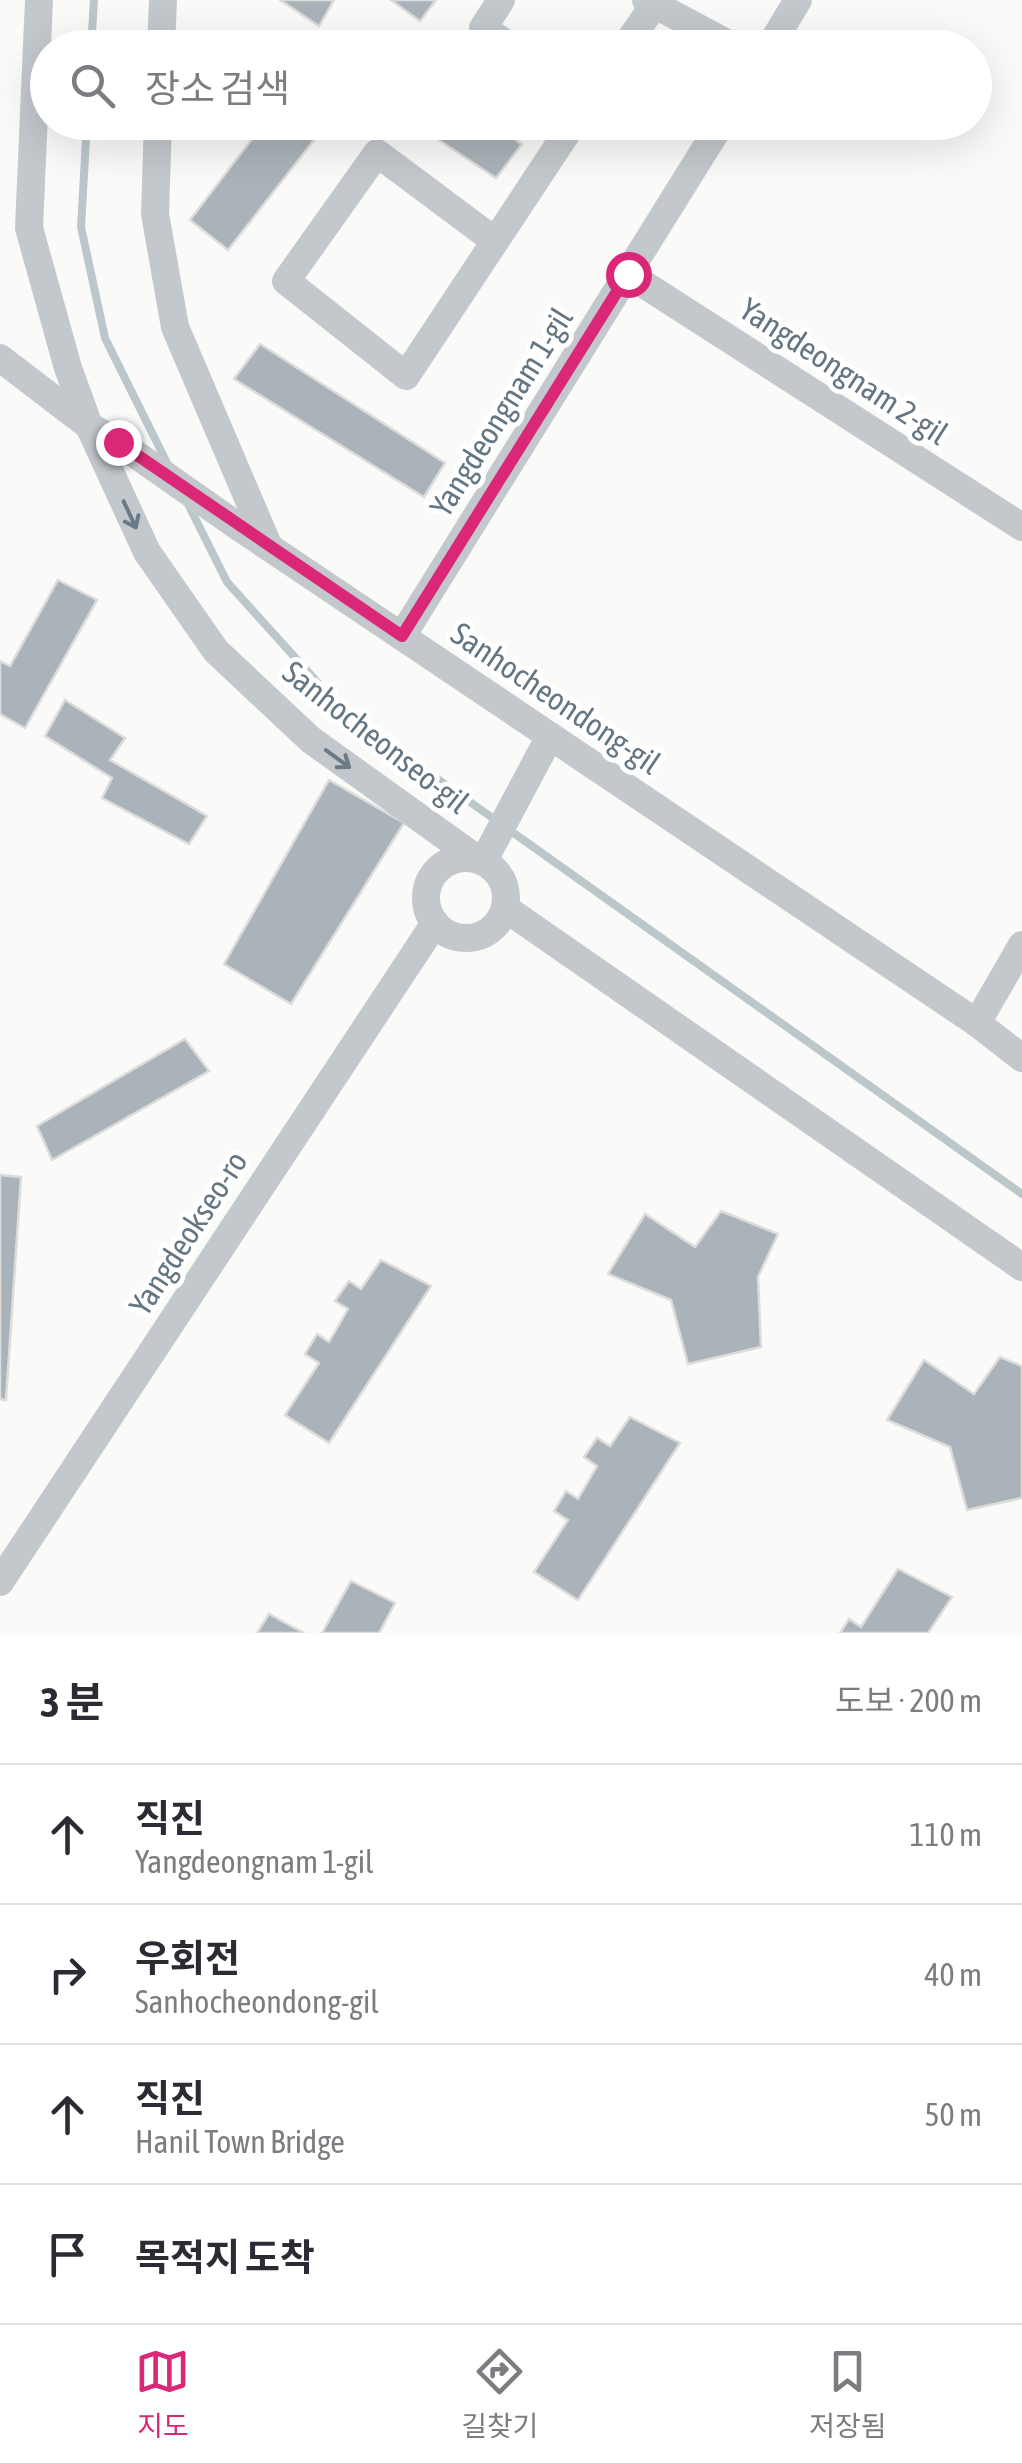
<!DOCTYPE html>
<html lang="ko">
<meta charset="utf-8">
<style>
body{margin:0;font-family:"Asap Condensed","Noto Sans KR",sans-serif;background:#f2f2f3;color:#2b2b33}
.stop{position:absolute;width:30px;height:30px;margin:-22px;border:8px solid #db2777;border-radius:50%;background:#fff}
.stop.end{background:#db2777;border-color:#fff;box-shadow:0 2px 10px #0008}
.list{margin:0;padding:0;list-style:none}
h2{display:flex;justify-content:space-between;align-items:center;height:130px;margin:0;padding:0 40px;font-size:42px}
h2 small{font-size:32px;font-weight:400;color:#7c7c81}
.list li{display:grid;grid-template-columns:65px 1fr auto;gap:30px;align-items:center;box-sizing:border-box;height:140px;padding:0 40px;border-top:2px solid #e1e1e2}
.list b{display:block;font-size:38px;white-space:nowrap}
.list p{margin:0;font-size:32px;white-space:nowrap;color:#7c7c81}
.list em{font-size:32px;font-style:normal;color:#7c7c81}
.icon{flex:none;width:55px;height:55px;fill:none;stroke:currentColor;stroke-width:2;stroke-linecap:round;stroke-linejoin:round}
.map{position:relative;flex:none;width:1022px;height:1633px;overflow:hidden}
.search{position:absolute;background:#fff;box-shadow:0 10px 40px #0002;left:30px;right:30px;top:30px;height:110px;display:flex;align-items:center;gap:25px;box-sizing:border-box;padding:0 35px;border-radius:55px;color:#7c7c81;font-size:38px}
.sheet{height:690px;background:#fff}
nav{display:flex;justify-content:space-around;align-items:center;box-sizing:border-box;height:140px;border-top:2px solid #e1e1e2;background:#fff;font-size:28px;color:#7c7c81}
nav a{display:grid;justify-items:center;gap:5px}
nav .on{color:#db2777}
.map>svg:first-child{display:block}
</style>
<div class="map">
<svg width="1022" height="1633" viewBox="0 0 1022 1633">
<rect width="100%" height="100%" fill="#fafaf8"/>
<g fill="none" stroke-linecap="round" stroke-linejoin="round">
<g stroke="#bbc7cb" stroke-width="8">
<path d="M91,48L94,0"/>
<path d="M87,122L81,227L105,338L168,465"/>
<path d="M188,504L227,582L346,714L1022,1194"/>
</g>
</g>
<g fill="#aab3b9" stroke="#dcdcda" stroke-width="2.5">
<path d="M280,0H334L319,26Z"/>
<path d="M391,0H436L420,21Z"/>
<path d="M265,122H328L228,250L190,220Z"/>
<path d="M412,122H488L522,144L496,178Z"/>
<path d="M260,344L445,463L424,497L234,379Z"/>
<path d="M58,580L97,600L25,728L0,714V661L10,666Z"/>
<path d="M65,700L125,738L110,760L207,816L189,844L102,798L112,778L45,736Z"/>
<path d="M329,780L404,823L291,1004L224,964Z"/>
<path d="M185,1039L209,1071L52,1160L37,1126Z"/>
<path d="M0,1175L21,1177L6,1400L0,1399Z"/>
<path d="M721,1211L778,1234L758,1277L761,1347L688,1364L671,1300L608,1274L645,1214L695,1247Z"/>
<path d="M381,1260L431,1286L329,1443L285,1415L319,1363L305,1354L317,1334L329,1342L348,1309L335,1301L349,1281L361,1289Z"/>
<path d="M1000,1357L1022,1366V1498L967,1510L950,1447L887,1420L924,1360L974,1394Z"/>
<path d="M630,1417L680,1443L578,1600L534,1572L568,1520L554,1511L566,1491L578,1499L597,1466L584,1457L597,1438L610,1446Z"/>
<path d="M898,1569L952,1597L928,1633H840L849,1619L861,1627Z"/>
<path d="M351,1581L395,1603L379,1633H322Z"/>
<path d="M269,1614L304,1633H257Z"/>
</g>
<g fill="none" stroke-linecap="round" stroke-linejoin="round">
<g stroke="#c3c8cc" stroke-width="28">
<path d="M39,0L29,228L68,368L89,426L147,552L216,651L311,740L477,859"/>
<path d="M501,0L483,28L512,48"/>
<path d="M646,0L736,48"/>
<path d="M161,48L163,0"/>
<path d="M624,48L654,5"/>
<path d="M769,48L798,0"/>
<path d="M158,122L155,214L175,327L268,545"/>
<path d="M495,241L377,153L286,281L406,376L574,122"/>
<path d="M628,274L1022,527"/>
<path d="M0,358L89,426L118,442L236,525L977,1023L1022,1058"/>
<path d="M402,636L722,122"/>
<circle cx="466" cy="898" r="40"/>
<path d="M483,862L550,736"/>
<path d="M505,908L1022,1267"/>
<path d="M977,1023L1022,945"/>
<path d="M0,1582L435,923"/>
</g>
</g>
<defs><path id="oneway-shaft" d="M-6 0H5M1.5-3L5.5 0L1.5 3" fill="none" stroke-width="1.6" stroke-linecap="round" stroke-linejoin="round" transform="scale(2.5)"/></defs>
<g stroke="#6a7a87">
<use href="#oneway-shaft" transform="translate(130 515) rotate(65)"/>
<use href="#oneway-shaft" transform="translate(338 759) rotate(36)"/>
</g>
<g fill="none" stroke-linecap="round" stroke-linejoin="round">
<path stroke="#db2777" stroke-width="12" d="M118,442L402,636L628,274"/>
</g>
<g text-anchor="middle" dominant-baseline="central" stroke-width="10" stroke-linejoin="round" paint-order="stroke">
<g font-size="32" fill="#657683" stroke="#fff">
<text transform="translate(844 371) rotate(33)">Yangdeongnam 2-gil</text>
<text transform="translate(501 412) rotate(-58)">Yangdeongnam 1-gil</text>
<text transform="translate(556 698) rotate(34)">Sanhocheondong-gil</text>
<text transform="translate(376 737) rotate(38)">Sanhocheonseo-gil</text>
<text transform="translate(188 1233) rotate(-57)">Yangdeokseo-ro</text>
</g>
</g>
</svg>
<div class="stop" style="left:628px;top:274px"></div>
<div class="stop end" style="left:118px;top:442px"></div>
<div class="search"><svg class="icon" aria-label="search" viewBox="0 0 24 24"><circle cx="10" cy="10" r="6"/><path d="M15 15l6 6"/></svg>장소 검색</div>
</div>
<section class="sheet">
<h2>3 분<small>도보 · 200 m</small></h2>
<ul class="list">
<li><svg class="icon" aria-label="ahead" viewBox="0 0 24 24"><path d="M12 20V5M6 11l6-6 6 6"/></svg><div><b>직진</b><p>Yangdeongnam 1-gil</p></div><em>110 m</em></li>
<li><svg class="icon" aria-label="right" viewBox="0 0 24 24"><path d="M7 20v-9h11M14 6l5 5-5 5"/></svg><div><b>우회전</b><p>Sanhocheondong-gil</p></div><em>40 m</em></li>
<li><svg class="icon" aria-label="ahead" viewBox="0 0 24 24"><path d="M12 20V5M6 11l6-6 6 6"/></svg><div><b>직진</b><p>Hanil Town Bridge</p></div><em>50 m</em></li>
<li><svg class="icon" aria-label="arrive" viewBox="0 0 24 24"><path d="M6 21V4h12l-3 4 3 4H6"/></svg><div><b>목적지 도착</b></div></li>
</ul>
</section>
<nav>
<a class="on"><svg class="icon" aria-label="map" viewBox="0 0 24 24"><path d="M3 6l6-2 6 2 6-2v14l-6 2-6-2-6 2zM9 4v14M15 6v14"/></svg>지도</a>
<a><svg class="icon" aria-label="directions" viewBox="0 0 24 24"><path d="M12 3l9 9-9 9-9-9zM9 14v-3h6M13 9l2 2-2 2"/></svg>길찾기</a>
<a><svg class="icon" aria-label="saved" viewBox="0 0 24 24"><path d="M7 4h10v16l-5-4-5 4z"/></svg>저장됨</a>
</nav>
